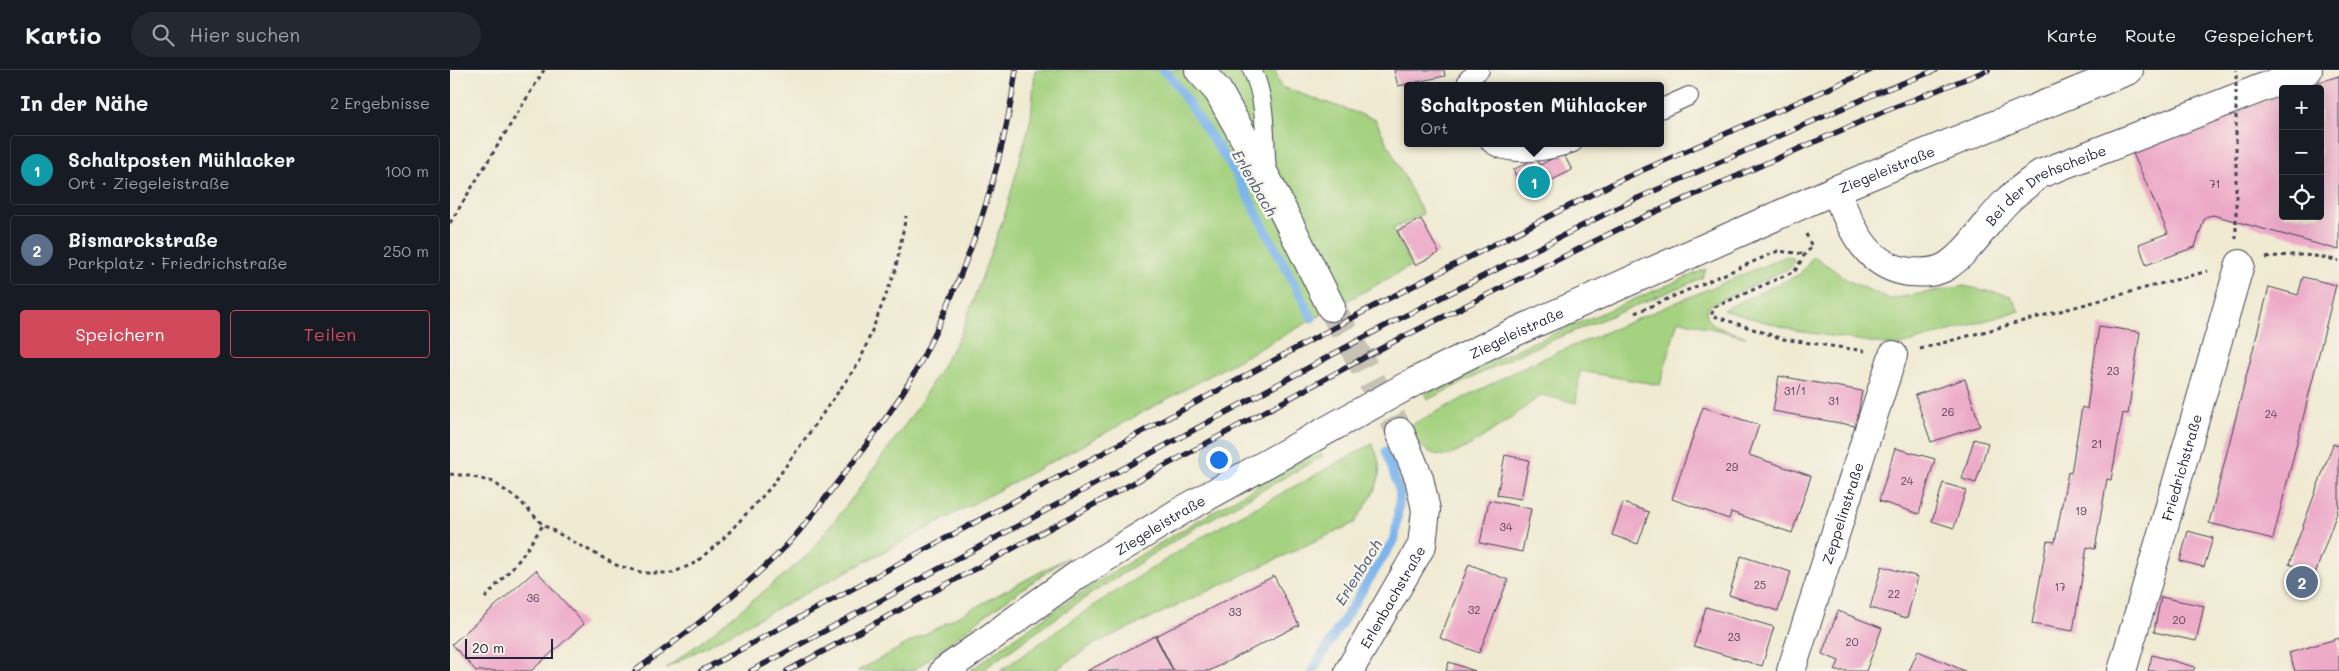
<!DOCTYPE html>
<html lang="de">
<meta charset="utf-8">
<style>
body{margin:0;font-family:Mali,sans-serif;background:#242831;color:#f1f3f6}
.controls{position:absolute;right:15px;top:15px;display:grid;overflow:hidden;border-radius:5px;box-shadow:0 5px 20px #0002}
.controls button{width:45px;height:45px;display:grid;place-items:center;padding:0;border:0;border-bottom:1px solid #363941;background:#171b24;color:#f1f3f6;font:25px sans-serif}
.scale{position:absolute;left:15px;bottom:12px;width:88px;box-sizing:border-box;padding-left:5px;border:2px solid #22223b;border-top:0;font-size:14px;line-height:18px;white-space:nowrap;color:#22223b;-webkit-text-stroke:4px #f7f3e8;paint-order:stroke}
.you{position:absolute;left:768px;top:389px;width:18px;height:18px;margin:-12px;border:4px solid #fff;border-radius:50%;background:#1a73e8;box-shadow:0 0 0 8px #1a73e833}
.badge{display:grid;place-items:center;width:32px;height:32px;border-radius:50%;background:#d1495b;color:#fff;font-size:16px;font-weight:700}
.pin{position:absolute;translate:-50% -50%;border:2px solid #fff;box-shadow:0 1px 5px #0006}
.popup{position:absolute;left:954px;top:12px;width:260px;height:65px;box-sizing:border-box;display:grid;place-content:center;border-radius:5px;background:#171b24;filter:drop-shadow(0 1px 4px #0005);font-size:16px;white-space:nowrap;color:#9ea1a6}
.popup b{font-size:19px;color:#f1f3f6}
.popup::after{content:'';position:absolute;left:50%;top:100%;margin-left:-10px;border:10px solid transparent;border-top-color:#171b24}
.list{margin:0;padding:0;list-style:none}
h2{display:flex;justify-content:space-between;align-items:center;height:65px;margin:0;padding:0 20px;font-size:21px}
h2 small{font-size:16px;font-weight:400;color:#9ea1a6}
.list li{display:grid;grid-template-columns:32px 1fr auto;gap:15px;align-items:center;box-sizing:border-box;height:70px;margin:0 10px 10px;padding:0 10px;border:1px solid #363941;border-radius:5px}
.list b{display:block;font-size:19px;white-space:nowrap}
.list p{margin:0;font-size:16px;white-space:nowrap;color:#9ea1a6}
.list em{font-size:16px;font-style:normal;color:#9ea1a6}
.actions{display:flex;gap:10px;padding:15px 20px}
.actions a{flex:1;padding:11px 0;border:1px solid #d1495b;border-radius:5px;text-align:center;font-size:18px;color:#d1495b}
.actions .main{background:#d1495b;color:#fff}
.icon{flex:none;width:28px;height:28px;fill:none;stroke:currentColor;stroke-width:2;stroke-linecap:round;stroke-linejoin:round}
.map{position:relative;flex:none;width:1889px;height:601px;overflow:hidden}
header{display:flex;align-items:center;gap:30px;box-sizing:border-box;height:70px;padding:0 25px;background:#171b24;border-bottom:1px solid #363941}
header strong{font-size:24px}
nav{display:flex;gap:28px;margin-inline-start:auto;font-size:18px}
.search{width:350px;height:45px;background:#242831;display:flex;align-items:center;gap:12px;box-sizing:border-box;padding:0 18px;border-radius:28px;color:#9ea1a6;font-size:19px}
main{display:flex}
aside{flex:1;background:#171b24}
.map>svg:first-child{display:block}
</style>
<header>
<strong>Kartio</strong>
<div class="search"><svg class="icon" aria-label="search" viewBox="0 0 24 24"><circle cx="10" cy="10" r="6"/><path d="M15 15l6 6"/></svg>Hier suchen</div>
<nav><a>Karte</a><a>Route</a><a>Gespeichert</a></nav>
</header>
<main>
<aside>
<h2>In der Nähe<small>2 Ergebnisse</small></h2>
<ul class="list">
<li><span class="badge" style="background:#0f9aa8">1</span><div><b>Schaltposten Mühlacker</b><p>Ort · Ziegeleistraße</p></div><em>100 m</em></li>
<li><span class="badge" style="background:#5c6f8a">2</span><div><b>Bismarckstraße</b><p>Parkplatz · Friedrichstraße</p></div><em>250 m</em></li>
</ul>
<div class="actions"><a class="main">Speichern</a><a>Teilen</a></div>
</aside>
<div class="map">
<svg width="1889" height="601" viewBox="0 0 1889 601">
<rect width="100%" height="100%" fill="#f7f3e8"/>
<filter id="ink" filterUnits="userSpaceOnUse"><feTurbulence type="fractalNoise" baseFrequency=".02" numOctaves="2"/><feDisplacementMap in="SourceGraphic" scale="10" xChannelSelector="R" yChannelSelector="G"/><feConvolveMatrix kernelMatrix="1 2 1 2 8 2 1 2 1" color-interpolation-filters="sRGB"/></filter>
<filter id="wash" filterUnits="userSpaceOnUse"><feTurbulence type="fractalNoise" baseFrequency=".0096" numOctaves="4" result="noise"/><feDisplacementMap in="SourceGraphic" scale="20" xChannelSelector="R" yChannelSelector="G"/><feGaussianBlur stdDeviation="1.12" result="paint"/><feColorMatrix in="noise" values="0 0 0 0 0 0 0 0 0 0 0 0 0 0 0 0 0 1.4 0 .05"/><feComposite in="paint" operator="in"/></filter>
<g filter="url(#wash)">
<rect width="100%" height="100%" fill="#f0ead2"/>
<g fill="#a5d280" stroke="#647a5e">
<path d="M585,0H825L831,17L925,49L973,144L943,159L961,196L633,375L216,598L255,569L356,487L407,422L467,338L511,264L556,141L581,48Z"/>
<path d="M1337,186L1343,188L1344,192L1340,198L1259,236C1246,254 1283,262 1296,267L1228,250L1210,315L1130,301L1126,333L1092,325C1073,338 1018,382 998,385C979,389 965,370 955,358L1080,294Z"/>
<path d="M1364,186L1399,211L1440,229L1514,216L1561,226L1569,241L1447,276L1347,261L1273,240L1350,204Z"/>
<path d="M1256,199L1252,208L1074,282L977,330L975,324L1072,277Z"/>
<path d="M922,374C940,406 922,426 904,453L642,575L604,601H550L646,534L748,469Z"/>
<path d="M869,381L873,386L741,460L639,525L531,601H520C630,517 749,449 869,381Z"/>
<path d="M618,487L541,541L463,601H407Z"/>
</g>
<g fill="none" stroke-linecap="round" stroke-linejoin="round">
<g stroke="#7cb4ec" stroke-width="9">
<path d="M712,0L721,7L785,102L862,248"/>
<path d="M862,601L945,468L950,423L936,381"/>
</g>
</g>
<g id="blocks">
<g fill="#eda9c8">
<path d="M944,0H994L995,6L948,16Z"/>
<path d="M1889,6V180L1763,145L1755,147L1745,177L1696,195L1689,174L1718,163L1682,81L1833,24V146H1870V19L1850,18Z"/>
<path d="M1113,83L1122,100L1076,123L1063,100L1086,88L1090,95Z"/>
<path d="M971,149L989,183L965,195L947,161Z"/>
<path d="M1853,207L1886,215L1823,469L1759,453L1819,217L1848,225Z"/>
<path d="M1649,256L1690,262L1678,344L1673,343L1661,410L1657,409L1645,479L1637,477L1623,561L1582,554L1597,471L1605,472L1618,402L1621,403L1632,337L1637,339Z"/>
<path d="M1329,306L1412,321L1406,356L1323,341Z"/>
<path d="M1515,309L1530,356L1481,372L1465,325Z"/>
<path d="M1253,337L1309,355L1299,385L1361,406L1342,463L1281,442L1279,449L1222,429Z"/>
<path d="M1524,369L1538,373L1526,413L1512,409Z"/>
<path d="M1883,374L1889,376V437L1865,504L1839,494Z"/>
<path d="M1445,378L1485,389L1469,444L1429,431Z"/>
<path d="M1055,385L1079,390L1071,429L1047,425Z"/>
<path d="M1493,413L1516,420L1504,458L1482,451Z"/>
<path d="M1039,430L1081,439L1072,482L1030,473Z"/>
<path d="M1173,433L1199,442L1188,474L1162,465Z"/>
<path d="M1738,461L1763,468L1754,497L1730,491Z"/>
<path d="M1291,486L1341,502L1328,541L1279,525Z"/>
<path d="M1019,494L1058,510L1029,583L990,568Z"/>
<path d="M1432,496L1468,507L1457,548L1420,538Z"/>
<path d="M86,500L134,554L81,601H26L2,574Z"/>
<path d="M824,506L849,555L759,601H724L706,566Z"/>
<path d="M1711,527L1754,536L1746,571L1704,562Z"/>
<path d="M1256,537L1324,557L1312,596L1244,576Z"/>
<path d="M1388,541L1432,558L1416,601H1385L1389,591L1372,584Z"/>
<path d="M705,566L723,601H637Z"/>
<path d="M1889,568V601H1845L1839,583Z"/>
<path d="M1468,581L1515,601H1459Z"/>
<path d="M1702,585L1745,597L1743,601H1698Z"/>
<path d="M999,592L1025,601H996Z"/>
</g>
</g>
</g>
<g filter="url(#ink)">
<use href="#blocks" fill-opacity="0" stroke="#414052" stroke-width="1"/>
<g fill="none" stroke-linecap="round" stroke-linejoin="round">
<path stroke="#c7c2b4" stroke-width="28" stroke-dasharray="28 14" stroke-linecap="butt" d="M881,237L950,362"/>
<defs>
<g id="lane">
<path d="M802,0C817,29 814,69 817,101"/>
<path d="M1015,16L1018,9L1030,0"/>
<path d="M1210,39L1239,26"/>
<path d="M1040,73C1060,89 1101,81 1123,73"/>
</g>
<g id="street">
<path d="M749,0L768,21L817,109L881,237"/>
<path id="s1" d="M1385,120C1401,156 1415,197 1460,202C1473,203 1486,203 1497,196C1521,180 1537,151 1557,131C1567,121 1579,113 1590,104L1858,0"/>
<path id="s2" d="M899,601L972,475L976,440L969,408L950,362"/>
<path id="s3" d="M1341,601L1443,285"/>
<path id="s4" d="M1672,601L1790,194"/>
</g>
<g id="secondary">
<path id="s5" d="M494,601L629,504L731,441L964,312L1065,262L1385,120L1679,0"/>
</g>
</defs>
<use href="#lane" stroke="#414052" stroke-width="20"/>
<use href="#street" stroke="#414052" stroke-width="30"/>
<use href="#secondary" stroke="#414052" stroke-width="30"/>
<g stroke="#414052" stroke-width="3" stroke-dasharray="4 4" stroke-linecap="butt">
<path d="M0,153L94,0"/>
<path d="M1356,164L1362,177L1355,184L1345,201L1265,237L1261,245L1333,269L1415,281"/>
<path d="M1816,188C1841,183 1864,184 1889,191"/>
<path d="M1185,243L1328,181L1355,184"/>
<path d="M1470,279L1758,201"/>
<path d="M0,404L19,406L43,412L69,430L93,455L166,495L194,503H222L245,493L272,470L321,417L410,291L445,202L456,146"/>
<path d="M35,528L70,489L93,455"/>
</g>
<use href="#lane" stroke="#fff" stroke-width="18"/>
<use href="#street" stroke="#fff" stroke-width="28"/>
<use href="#secondary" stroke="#fff" stroke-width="28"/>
<defs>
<g id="rail">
<path d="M185,601C234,565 282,529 326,486C348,465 367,439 386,414C416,376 447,336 470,293C517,202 552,102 566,0"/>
<path d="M251,601L924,236L1168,111L1421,0"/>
<path d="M301,601L935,256L1179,132L1427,23L1486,0"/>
<path d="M337,601L943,272L1187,150L1435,41L1538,0"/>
</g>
</defs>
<use href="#rail" stroke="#22223b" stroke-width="5.5"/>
<use href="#rail" stroke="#f7f3e8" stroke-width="4" stroke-dasharray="11" stroke-linecap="butt"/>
<path stroke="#414052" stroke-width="3" stroke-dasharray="4 4" stroke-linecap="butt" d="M1786,169V0"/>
</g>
</g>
<g text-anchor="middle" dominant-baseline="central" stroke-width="5" stroke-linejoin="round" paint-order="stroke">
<g font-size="11" fill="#55445e">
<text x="1765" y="113">71</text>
<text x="1663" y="300">23</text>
<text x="1345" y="320">31/1</text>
<text x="1384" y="330">31</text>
<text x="1498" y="341">26</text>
<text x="1821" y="343">24</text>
<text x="1647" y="373">21</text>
<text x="1282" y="396">29</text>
<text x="1457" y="410">24</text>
<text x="1631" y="440">19</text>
<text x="1056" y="456">34</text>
<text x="1310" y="514">25</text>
<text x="1610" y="516">17</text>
<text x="1444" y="523">22</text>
<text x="83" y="527">36</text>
<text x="1024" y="539">32</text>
<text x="785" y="541">33</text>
<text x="1729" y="549">20</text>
<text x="1284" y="566">23</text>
<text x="1402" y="571">20</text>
</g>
<g font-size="14" fill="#22223b" stroke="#f7f3e8">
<text stroke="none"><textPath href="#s5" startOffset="1071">Ziegeleistraße</textPath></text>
<text stroke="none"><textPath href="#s1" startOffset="286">Bei der Drehscheibe</textPath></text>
<text stroke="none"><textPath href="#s5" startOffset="666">Ziegeleistraße</textPath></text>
<text stroke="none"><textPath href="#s4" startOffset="212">Friedrichstraße</textPath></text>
<text stroke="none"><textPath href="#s3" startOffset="166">Zeppelinstraße</textPath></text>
<text stroke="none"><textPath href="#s5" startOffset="261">Ziegeleistraße</textPath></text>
<text stroke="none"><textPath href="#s2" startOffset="86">Erlenbachstraße</textPath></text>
</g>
<g font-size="15" font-style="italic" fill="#425579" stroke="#f7f3e8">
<text transform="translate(805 113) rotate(60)">Erlenbach</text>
<text transform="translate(908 502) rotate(-58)">Erlenbach</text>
</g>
</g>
</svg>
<div class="controls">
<button>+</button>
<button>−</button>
<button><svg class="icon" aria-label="locate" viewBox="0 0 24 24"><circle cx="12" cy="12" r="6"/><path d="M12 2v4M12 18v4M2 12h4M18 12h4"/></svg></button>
</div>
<div class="scale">20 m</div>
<div class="you"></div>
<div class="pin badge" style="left:1084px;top:112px;background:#0f9aa8">1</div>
<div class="popup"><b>Schaltposten Mühlacker</b>Ort</div>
<div class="pin badge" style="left:1852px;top:512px;background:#5c6f8a">2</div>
</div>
</main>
